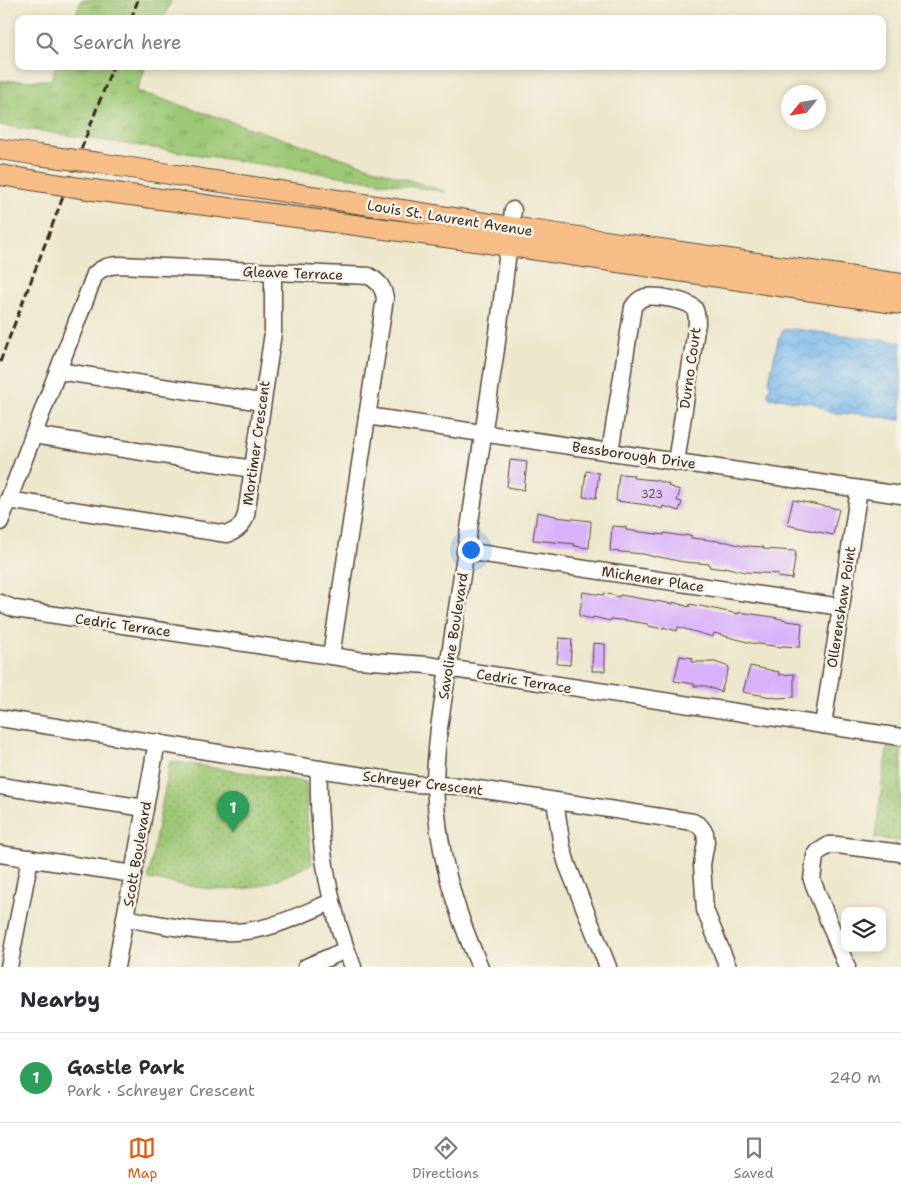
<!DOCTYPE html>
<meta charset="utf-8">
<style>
body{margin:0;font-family:"Shantell Sans",sans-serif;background:#f7f7f7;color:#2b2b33}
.controls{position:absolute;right:15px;bottom:15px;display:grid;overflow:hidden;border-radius:10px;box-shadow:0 2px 8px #0003}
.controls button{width:45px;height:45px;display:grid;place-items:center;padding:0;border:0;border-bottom:1px solid #e1e1e2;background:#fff;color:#2b2b33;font:25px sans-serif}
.compass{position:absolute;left:781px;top:85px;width:45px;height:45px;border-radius:50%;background:#fff;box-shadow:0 2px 8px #0003;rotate:240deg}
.you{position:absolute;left:470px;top:549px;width:18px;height:18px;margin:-12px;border:4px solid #fff;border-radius:50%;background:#1a73e8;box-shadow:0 0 0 8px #1a73e833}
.badge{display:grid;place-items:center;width:32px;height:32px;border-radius:50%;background:#ea580c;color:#fff;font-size:16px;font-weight:700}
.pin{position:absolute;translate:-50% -41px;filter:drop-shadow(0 1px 2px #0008)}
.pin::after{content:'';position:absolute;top:26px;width:18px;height:15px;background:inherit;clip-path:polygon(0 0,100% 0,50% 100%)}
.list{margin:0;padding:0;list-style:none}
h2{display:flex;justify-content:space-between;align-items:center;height:65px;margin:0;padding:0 20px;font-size:21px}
h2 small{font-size:16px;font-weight:400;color:#7c7c81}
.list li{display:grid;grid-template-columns:32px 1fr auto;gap:15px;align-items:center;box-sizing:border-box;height:90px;padding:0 20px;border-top:1px solid #e1e1e2}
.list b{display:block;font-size:19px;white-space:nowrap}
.list p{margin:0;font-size:16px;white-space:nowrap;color:#7c7c81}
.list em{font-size:16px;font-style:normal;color:#7c7c81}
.icon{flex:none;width:28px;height:28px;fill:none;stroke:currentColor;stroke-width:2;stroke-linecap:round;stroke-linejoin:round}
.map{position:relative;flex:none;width:901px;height:967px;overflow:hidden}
.search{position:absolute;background:#fff;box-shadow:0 2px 8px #0003;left:15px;right:15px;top:15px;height:55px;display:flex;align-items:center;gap:12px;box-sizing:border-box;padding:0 18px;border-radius:10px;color:#7c7c81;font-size:19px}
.sheet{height:155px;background:#fff}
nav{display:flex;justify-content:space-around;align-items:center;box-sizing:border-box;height:70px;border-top:1px solid #e1e1e2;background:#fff;font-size:14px;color:#7c7c81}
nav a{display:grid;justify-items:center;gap:2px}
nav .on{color:#ea580c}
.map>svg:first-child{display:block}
</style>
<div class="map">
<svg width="901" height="967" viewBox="0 0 901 967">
<defs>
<pattern id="grass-tufts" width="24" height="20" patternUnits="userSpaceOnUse" patternTransform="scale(1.25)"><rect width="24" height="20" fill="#9dc875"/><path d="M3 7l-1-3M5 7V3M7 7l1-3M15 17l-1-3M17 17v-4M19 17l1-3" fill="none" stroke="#81a35f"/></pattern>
<pattern id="park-dots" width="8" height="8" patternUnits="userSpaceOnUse" patternTransform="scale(1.25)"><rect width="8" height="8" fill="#9dc875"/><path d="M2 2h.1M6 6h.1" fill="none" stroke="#81a35f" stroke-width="1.8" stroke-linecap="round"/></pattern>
<pattern id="water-waves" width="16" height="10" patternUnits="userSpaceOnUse" patternTransform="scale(1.25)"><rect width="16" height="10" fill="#79b9ed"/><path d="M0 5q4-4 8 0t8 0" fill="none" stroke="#6497bf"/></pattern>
</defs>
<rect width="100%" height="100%" fill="#f7f3e8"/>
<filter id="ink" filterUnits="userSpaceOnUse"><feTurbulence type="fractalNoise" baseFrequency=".02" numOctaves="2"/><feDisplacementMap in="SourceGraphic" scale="10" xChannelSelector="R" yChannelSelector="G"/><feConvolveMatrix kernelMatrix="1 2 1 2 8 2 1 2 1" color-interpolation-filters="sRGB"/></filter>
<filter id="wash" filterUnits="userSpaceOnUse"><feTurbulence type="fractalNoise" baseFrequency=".0096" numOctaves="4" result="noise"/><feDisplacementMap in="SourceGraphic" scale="20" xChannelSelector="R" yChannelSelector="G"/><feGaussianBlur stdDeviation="1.12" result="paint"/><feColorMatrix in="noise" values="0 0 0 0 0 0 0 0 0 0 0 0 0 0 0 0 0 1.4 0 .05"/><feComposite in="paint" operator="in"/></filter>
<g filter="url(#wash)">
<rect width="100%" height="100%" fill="#ede7cc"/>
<g fill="url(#grass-tufts)" stroke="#6c794a">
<path d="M81,0H171L164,19H74Z"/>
<path d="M56,66H146L137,91L446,192L0,125V81L51,80Z"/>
</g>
<g fill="url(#park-dots)" stroke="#6c794a">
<path d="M887,747L901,749V841L875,838Z"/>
<path d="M170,761L306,782L307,819L312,864C295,871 277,881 259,886C222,895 185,885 148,879Z"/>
</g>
<path fill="url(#water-waves)" stroke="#5a7286" d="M794,329L901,342V420L861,414L830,413L813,403L793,401L782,398L770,399L767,394L770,388L769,381L778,340L783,330Z"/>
<g id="blocks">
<g fill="#d8b1fa">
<path d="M510,460L527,462L524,490L507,487Z"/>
<path d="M586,471L599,473L596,498L583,497Z"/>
<path d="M619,474L634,475L633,478L655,480L669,484L668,486L680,490L677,501L682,502L679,511L663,506L662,509L648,505L616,501Z"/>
<path d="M793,500L839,509L833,535L787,525Z"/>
<path d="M537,512L556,516V517L591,521L589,548L574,546L575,544L533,540Z"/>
<path d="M612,526L626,527V530L664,535V533L682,536L691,535V538L727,542L747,547V546L764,547L763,549L796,551L792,579L778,577V574L745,572L724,567V569L709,567L710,564L683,562L655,556V557L643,554L610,551Z"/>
<path d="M583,592L603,595L604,593L619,597L620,595L673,604V602L689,607L690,604L739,614V612L773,617L786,620V621L802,623L800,647L782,646L781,647L751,643L714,633L713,637L678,627L677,631L663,627V629L648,626V624L629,621L611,619L610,621L593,617V619L579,616Z"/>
<path d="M559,638L572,639L570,665L557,664Z"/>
<path d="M593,643L605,644V671H592Z"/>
<path d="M680,656L693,658L692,662H715L729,667L721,692L706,686H694V684L674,681Z"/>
<path d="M750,666L779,672V675L794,674V697L777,698L743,692Z"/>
</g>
</g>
</g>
<g filter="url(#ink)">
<use href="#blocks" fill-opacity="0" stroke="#564638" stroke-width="1"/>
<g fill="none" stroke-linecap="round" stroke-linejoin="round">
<defs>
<g id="minor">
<path d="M58,371L262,402"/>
<path d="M367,416L901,495"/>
<path d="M33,435L253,469"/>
<path d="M610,452L633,307C636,302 639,299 645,297C655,295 687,300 694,308C697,313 697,318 697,323L676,462"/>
<path d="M8,500L227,534C238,531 243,525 246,515L273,333V273"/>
<path d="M0,522L95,274C103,267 108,266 119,265L369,276C379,282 383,287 385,298L331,656"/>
<path d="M465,551L841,607"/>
<path d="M0,603L15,609L358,660L427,665L901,737"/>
<path d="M0,718L319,769L415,784L459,786L693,822L700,826L705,833L706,842L702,865L705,910L728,967"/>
<path d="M823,725L859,489"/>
<path d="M319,769C317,836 328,905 353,967"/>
<path d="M0,786L145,808"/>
<path d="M555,801L562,847L567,864L608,967"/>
<path d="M0,854L133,874"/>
<path d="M125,918C172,926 220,940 267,927C289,921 311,910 332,902"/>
<path d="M9,967L30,858"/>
<path d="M116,967L157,742"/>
<path d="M306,967L346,950"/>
<path d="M480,967C454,908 437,851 435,786C435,766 437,747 439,728L496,349L513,210"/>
<path d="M847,967L812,880L815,856L818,852L829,845H837L901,853"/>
</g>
<g id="major">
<path d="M0,149L38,155"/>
<path d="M99,163L544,232L901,284"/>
<path d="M0,175L31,180"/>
<path d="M93,190L482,242L901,304"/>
</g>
</defs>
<use href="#minor" stroke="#564638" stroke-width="19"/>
<use href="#major" stroke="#564638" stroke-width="22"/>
<use href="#minor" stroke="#fff" stroke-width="16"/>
<use href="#major" stroke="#f6be86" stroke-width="20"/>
<g stroke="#3b2a1e" stroke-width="3" stroke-dasharray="8 4" stroke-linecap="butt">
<path d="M131,19L138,0"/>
<path d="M0,362L113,66"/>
</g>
<defs>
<g id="major-bridge">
<path d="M38,155L99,163"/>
<path d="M31,180L93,190"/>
</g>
</defs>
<use href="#major-bridge" stroke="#564638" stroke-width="22" stroke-linecap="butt"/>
<use href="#major-bridge" stroke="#f6be86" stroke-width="20"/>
</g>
</g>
<g text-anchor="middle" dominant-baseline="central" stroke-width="5" stroke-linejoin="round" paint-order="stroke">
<g font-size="11" fill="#624c55">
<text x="652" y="494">323</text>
</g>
<g font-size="14" fill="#3b2a1e" stroke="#f7f3e8">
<text transform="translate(450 218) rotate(9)">Louis St. Laurent Avenue</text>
<text transform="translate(293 273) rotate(2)">Gleave Terrace</text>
<text transform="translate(690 368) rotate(-82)">Durno Court</text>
<text transform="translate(256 443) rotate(-82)">Mortimer Crescent</text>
<text transform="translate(634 455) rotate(8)">Bessborough Drive</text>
<text transform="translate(653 579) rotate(9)">Michener Place</text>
<text transform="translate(841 607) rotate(-81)">Ollerenshaw Point</text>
<text transform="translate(123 625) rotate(8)">Cedric Terrace</text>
<text transform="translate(453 636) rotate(-81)">Savoline Boulevard</text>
<text transform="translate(524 681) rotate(9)">Cedric Terrace</text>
<text transform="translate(423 783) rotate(7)">Schreyer Crescent</text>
<text transform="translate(137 854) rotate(-80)">Scott Boulevard</text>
</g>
</g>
</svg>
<div class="controls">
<button><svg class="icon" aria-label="layers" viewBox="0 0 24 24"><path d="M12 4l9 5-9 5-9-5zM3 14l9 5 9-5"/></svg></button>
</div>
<svg class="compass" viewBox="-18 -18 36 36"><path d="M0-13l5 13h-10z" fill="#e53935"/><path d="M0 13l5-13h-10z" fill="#7c7c81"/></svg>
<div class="you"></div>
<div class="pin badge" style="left:233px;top:832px;background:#2e9e5b">1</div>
<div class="search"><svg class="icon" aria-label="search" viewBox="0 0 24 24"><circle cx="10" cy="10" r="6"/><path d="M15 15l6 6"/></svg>Search here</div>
</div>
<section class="sheet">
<h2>Nearby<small></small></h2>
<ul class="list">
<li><span class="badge" style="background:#2e9e5b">1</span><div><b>Gastle Park</b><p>Park · Schreyer Crescent</p></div><em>240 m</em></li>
</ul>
</section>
<nav>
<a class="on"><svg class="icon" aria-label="map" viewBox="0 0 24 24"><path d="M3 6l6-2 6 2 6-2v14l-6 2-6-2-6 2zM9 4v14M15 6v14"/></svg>Map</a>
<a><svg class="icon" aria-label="directions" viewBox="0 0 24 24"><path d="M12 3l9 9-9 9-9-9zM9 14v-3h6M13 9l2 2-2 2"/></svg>Directions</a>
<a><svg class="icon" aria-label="saved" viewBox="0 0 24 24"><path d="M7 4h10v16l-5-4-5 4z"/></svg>Saved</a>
</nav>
